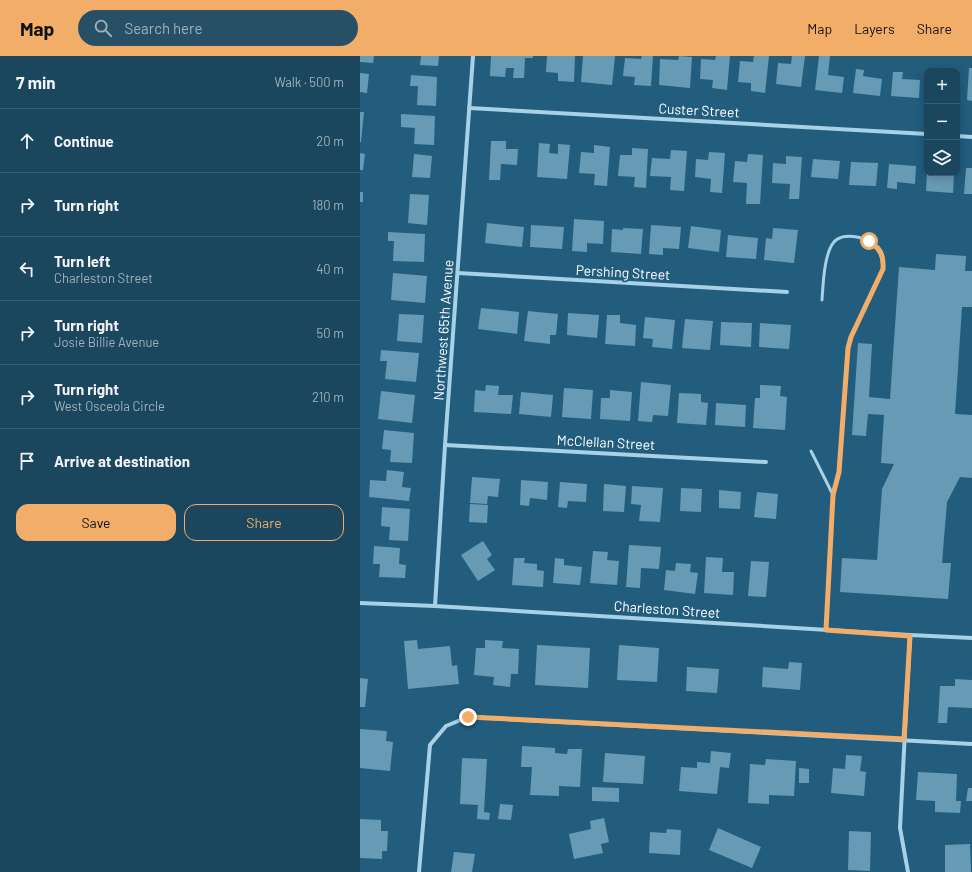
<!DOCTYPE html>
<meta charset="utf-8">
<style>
body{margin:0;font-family:Barlow,sans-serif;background:#275067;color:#f1f3f6}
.controls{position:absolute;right:12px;top:12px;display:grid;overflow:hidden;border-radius:8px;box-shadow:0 2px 10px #0003}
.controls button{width:36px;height:36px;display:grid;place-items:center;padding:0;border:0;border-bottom:1px solid #385e73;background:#1a465e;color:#f1f3f6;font:20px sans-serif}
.stop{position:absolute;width:12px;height:12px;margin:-9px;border:3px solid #f2ae69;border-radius:50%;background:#fff}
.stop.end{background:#f2ae69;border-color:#fff;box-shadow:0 1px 4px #0008}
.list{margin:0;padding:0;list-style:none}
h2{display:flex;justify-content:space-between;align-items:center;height:52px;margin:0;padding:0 16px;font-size:17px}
h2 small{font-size:13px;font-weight:400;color:#9fb1bc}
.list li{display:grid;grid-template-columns:26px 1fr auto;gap:12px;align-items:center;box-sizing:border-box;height:64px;padding:0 16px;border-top:1px solid #385e73}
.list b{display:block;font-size:15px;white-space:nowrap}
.list p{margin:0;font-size:13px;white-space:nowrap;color:#9fb1bc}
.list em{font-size:13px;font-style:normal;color:#9fb1bc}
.actions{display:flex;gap:8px;padding:12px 16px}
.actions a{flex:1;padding:9px 0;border:1px solid #f2ae69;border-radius:12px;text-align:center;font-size:14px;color:#f2ae69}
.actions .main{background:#f2ae69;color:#111}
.icon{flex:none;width:22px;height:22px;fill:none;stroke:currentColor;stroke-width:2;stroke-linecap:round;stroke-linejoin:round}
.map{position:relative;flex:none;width:612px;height:816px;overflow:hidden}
header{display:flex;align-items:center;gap:24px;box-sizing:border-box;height:56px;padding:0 20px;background:#f2ae69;color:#111}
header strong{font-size:19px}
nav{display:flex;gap:22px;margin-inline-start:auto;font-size:14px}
.search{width:280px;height:36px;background:#275067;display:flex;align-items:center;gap:10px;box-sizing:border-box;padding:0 14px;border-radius:22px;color:#9fb1bc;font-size:15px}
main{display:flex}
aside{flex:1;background:#1a465e}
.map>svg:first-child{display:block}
</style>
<header>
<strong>Map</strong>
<div class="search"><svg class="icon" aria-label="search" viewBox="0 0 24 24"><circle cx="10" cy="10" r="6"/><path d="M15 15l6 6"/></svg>Search here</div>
<nav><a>Map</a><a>Layers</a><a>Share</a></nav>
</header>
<main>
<aside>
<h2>7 min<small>Walk · 500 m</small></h2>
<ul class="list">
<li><svg class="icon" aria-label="ahead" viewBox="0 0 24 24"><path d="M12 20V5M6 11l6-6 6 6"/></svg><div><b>Continue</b></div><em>20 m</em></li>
<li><svg class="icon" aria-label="right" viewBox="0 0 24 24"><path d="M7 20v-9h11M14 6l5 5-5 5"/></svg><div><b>Turn right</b></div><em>180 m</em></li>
<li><svg class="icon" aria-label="left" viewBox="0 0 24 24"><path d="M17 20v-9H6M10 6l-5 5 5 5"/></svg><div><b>Turn left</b><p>Charleston Street</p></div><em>40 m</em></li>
<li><svg class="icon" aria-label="right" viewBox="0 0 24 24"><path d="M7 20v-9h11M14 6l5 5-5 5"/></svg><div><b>Turn right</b><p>Josie Billie Avenue</p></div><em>50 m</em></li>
<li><svg class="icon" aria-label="right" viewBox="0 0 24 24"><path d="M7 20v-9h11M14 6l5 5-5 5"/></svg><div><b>Turn right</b><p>West Osceola Circle</p></div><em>210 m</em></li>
<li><svg class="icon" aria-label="arrive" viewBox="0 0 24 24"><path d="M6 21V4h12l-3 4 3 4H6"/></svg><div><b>Arrive at destination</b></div></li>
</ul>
<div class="actions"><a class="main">Save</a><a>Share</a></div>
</aside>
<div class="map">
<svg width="612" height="816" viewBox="0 0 612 816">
<rect width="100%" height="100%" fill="#225d7e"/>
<g fill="#679ab5">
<path d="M0,0H14L13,7L0,6Z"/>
<path d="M61,0H79L78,10L60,9Z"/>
<path d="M131,0H173V2H165L164,22H153L154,12H146L145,21L130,20Z"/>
<path d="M187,0H215L214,26L198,25V17L186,16Z"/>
<path d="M223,0H255L252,29L221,26Z"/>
<path d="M282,0H293L291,30L274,29L275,21L263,20L265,2L281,3Z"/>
<path d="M319,0L332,1L330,32L299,29L300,3L318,4Z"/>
<path d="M356,0H370L367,34L352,32L353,24L340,23L341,3L355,4Z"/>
<path d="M394,0H409L405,37L391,35V27L378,26L380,5L393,6Z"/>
<path d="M432,0H445L441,31L416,28L418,7L431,8Z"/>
<path d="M459,0H470L468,19L484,21L482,37L455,34Z"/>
<path d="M609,12H612V45L607,44Z"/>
<path d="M496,13L504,14L503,20L522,23L520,40L493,37Z"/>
<path d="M533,16H543L542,23L560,24L559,42L531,40Z"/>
<path d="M0,17L9,18L7,37L0,36Z"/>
<path d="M51,19L77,21L76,50L57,49L58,30H50Z"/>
<path d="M597,24H599L598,34H597Z"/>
<path d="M0,56H4L1,86H0Z"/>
<path d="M41,58L75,60L74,89L54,88L55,72L41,71Z"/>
<path d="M131,85H146V93H158L157,109L141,108L140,124H129Z"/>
<path d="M179,87L190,88L189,97L198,98V88L210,89L207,123L177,121Z"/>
<path d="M234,89L250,91L247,130L234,129L235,118L219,117L221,96L234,97Z"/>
<path d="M272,92L288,93L286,132L274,131L275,121L258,120L260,99H272Z"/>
<path d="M311,94L327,95L324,135L310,134L311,121L290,120L292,102L310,103Z"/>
<path d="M349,96L365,97L362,137L350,136L351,123L335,121L336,103L348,104Z"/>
<path d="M0,97L5,98L3,114H0Z"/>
<path d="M54,98L72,100L70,122L52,121Z"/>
<path d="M388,98L403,99L400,148H386L387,127L373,126L375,105L387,106Z"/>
<path d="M426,100L442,101L439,143H429L430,128L412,127L413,107L426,108Z"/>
<path d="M453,103L480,105L478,123L451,121Z"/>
<path d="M491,106L518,107L516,130L489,129Z"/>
<path d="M529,108L556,110L555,128L537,126V133L527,132Z"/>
<path d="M606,112H612V138H604Z"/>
<path d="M567,117H594L593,137L566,135Z"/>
<rect x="0" y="136" width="3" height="10"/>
<path d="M50,138L69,139L67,169L48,167Z"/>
<path d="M214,163L244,165L243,188L227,187V196L212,195Z"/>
<path d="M127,167L164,171L162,191L125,187Z"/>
<path d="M171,169L204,171L202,193L170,191Z"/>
<path d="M291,169L321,171L319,193L303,192V199L289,198Z"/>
<path d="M331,170L361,174L359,196L328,192Z"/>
<path d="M263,172L283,173L281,198L251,196L252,173L263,174Z"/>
<path d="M413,172L438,174L434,207L404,204L406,182L412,183Z"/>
<path d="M28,176L65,178L64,206L33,205L34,185H28Z"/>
<path d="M368,179L398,182L396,203L366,201Z"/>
<path d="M576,198L606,200L605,215H612V251H602L595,358L612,359V422L600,421L587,446L582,507H591L588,543L480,536L482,502L517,504L522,433L534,408L521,407L524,359L508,358L506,380L492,379L498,287L512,288L509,341L530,343L539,211L575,214Z"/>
<path d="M33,217L67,220L65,247L31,244Z"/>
<path d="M121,252L159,256L157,278L118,273Z"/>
<path d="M168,255L198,258L196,279H190V288L164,285Z"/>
<path d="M208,257L239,259L237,282L207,279Z"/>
<path d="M39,258L64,259L62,287L37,285Z"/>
<path d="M247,259H260V267L276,269L275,290L245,288Z"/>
<path d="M285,261L315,264L312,293L292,291L293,283L283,282Z"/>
<path d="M325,263L353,265L350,294L322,292Z"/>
<path d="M361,266L392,267L391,291L360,289Z"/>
<path d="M400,267L431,269L429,293L399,291Z"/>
<path d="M21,294L59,297L56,326L25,323L27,305H20Z"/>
<path d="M281,326L311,329L308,360L293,359L292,366L278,365Z"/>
<path d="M126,329L139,330L138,339H153L151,358L114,356L115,334L125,335Z"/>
<path d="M400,329L421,330L420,340L427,341L425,374L393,372L395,342H400Z"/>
<path d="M204,332L233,334L231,363L202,361Z"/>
<path d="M250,334L272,336L270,365L240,363L241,342H250Z"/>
<path d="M21,335L55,339L52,367L18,363Z"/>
<path d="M161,336L193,339L191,361L159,358Z"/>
<path d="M319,337L341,338V346L348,347L346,369L317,367Z"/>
<path d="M356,347L386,349L385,371L355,369Z"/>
<path d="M24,374L54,377L52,407L30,406L31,394L22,393Z"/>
<path d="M27,414L44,416L42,431L51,432L49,445L9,441L10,424L26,425Z"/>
<path d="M112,421L140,423L138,441L128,440L127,448L110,447Z"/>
<path d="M161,424L188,426L187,444L170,442L169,450L160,449Z"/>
<path d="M200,426L227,428L226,446L208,445L207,452L198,451Z"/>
<path d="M244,428L266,430L264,456L243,455Z"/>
<path d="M272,430L303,432L300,466L279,465L281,449L271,448Z"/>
<path d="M321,432L342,433L341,456L320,455Z"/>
<path d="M359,434L381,436L380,453L359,452Z"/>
<path d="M397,436L418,438L416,463L394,461Z"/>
<path d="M110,448L128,449L127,467L109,466Z"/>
<path d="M22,451L50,453L48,485L29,484L30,471L21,470Z"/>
<path d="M123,485L132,499L127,503L135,514L118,525L101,499Z"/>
<path d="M269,489L301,491L299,513L281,512L280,532L266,531Z"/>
<path d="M14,490L40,492L39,508L46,509L45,522L19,521L20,508H13Z"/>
<path d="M233,495L248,496L247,504L259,505L257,529L230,527Z"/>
<path d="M346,501L363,502L362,516H374L373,539L344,537Z"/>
<path d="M154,502H165L164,507L177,508V514L184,515L183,531L152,529Z"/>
<path d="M195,502L204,503V509L222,511L220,529L193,527Z"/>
<path d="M391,505L409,506L406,541L388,540Z"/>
<path d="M316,507L331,508L330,516L338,517L335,538L304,534L306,514L315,515Z"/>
<path d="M57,584L58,593L90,590L92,610L97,609L99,628L48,633L44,585Z"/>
<path d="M125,584L143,585L142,592L159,593L158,618H151L150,631L133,629L134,621L114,619L116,592H125Z"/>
<path d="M177,589L230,592L228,632L175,629Z"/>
<path d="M259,589L299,592L297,626L257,624Z"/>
<path d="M429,606L442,607L440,634L402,631L403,611L428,613Z"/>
<path d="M327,611L359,613L357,637L326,635Z"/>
<path d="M0,622L8,623L5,651H0Z"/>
<path d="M595,623L612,624V652L588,651L587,667H578L580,630H595Z"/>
<path d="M0,673L27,675L26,685L33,686L30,715L0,712Z"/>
<path d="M162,690L195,692V697L207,698L208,693H222L220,731L199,730V740L170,739L172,711H161Z"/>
<path d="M351,695L371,697L369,712L360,711L357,738L319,735L321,711L337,712V706L350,707Z"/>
<path d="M245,697L285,700L283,728L243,726Z"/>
<path d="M486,699L502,700L500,715L506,716L504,740L471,737L473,712L485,713Z"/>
<path d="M102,702L127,703L124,756L130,757L129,764L117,763L118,749L100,748Z"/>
<path d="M406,703L436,705L434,740L409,739V748L388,747L390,708L405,709Z"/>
<path d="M439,712L449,713V727H439Z"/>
<path d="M558,716L597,718L596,745H601L600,757L575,756V745L556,744Z"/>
<path d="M232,731L259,732V746L232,745Z"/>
<path d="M608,732H612V745H606Z"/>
<path d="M140,748L153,749L151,764L138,763Z"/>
<path d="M244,762L249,786L241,788L243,797L214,803L209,778L231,773L230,765Z"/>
<path d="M0,763L21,764V775H28L27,795H22V803L0,802Z"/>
<path d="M358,772L401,791L392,812L349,794Z"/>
<path d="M307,773L321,774L320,799L289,797L290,776L306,777Z"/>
<path d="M489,775L511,776L510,815L488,814Z"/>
<path d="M610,788L611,816H585V789Z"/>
<path d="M94,796L115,798L112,816H91Z"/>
</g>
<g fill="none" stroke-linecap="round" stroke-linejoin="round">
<g stroke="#a7d1e6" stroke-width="3">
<path d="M462,244C463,230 464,193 476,184C487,176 510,182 519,192C524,198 524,206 523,213L491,281L488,292L479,416L473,439L466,574"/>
<path d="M451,395L473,439"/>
</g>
<g stroke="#a7d1e6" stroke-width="4">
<path d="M109,52L567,78"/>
<path d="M597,80L612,81"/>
<path d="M98,217L427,236"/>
<path d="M85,389L406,406"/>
<path d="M0,547L75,550L550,579L612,582"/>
<path d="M75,550L85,389L113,0"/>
<path d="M59,816L70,689L86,670L108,661L612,688"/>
<path d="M548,816L540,772L550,579"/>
</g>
</g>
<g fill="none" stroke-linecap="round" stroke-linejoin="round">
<path stroke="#f2ae69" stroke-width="5" d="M108,661L544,683L550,580L466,574L473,439L479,416L488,292L491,281L523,213C524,199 520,193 509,185"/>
</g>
<g text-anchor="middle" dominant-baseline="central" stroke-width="3.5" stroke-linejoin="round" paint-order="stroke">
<g font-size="14" fill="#fff" stroke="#225d7e">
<text transform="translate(339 54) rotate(3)">Custer Street</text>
<text transform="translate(263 216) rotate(3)">Pershing Street</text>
<text transform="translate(83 274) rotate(-86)">Northwest 65th Avenue</text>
<text transform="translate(246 386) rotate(3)">McClellan Street</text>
<text transform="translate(307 553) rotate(4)">Charleston Street</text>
</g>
</g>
</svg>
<div class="controls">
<button>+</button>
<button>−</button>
<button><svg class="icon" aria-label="layers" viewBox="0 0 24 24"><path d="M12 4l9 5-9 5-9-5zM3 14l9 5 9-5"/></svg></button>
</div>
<div class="stop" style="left:509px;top:185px"></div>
<div class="stop end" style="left:108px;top:661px"></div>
</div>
</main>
